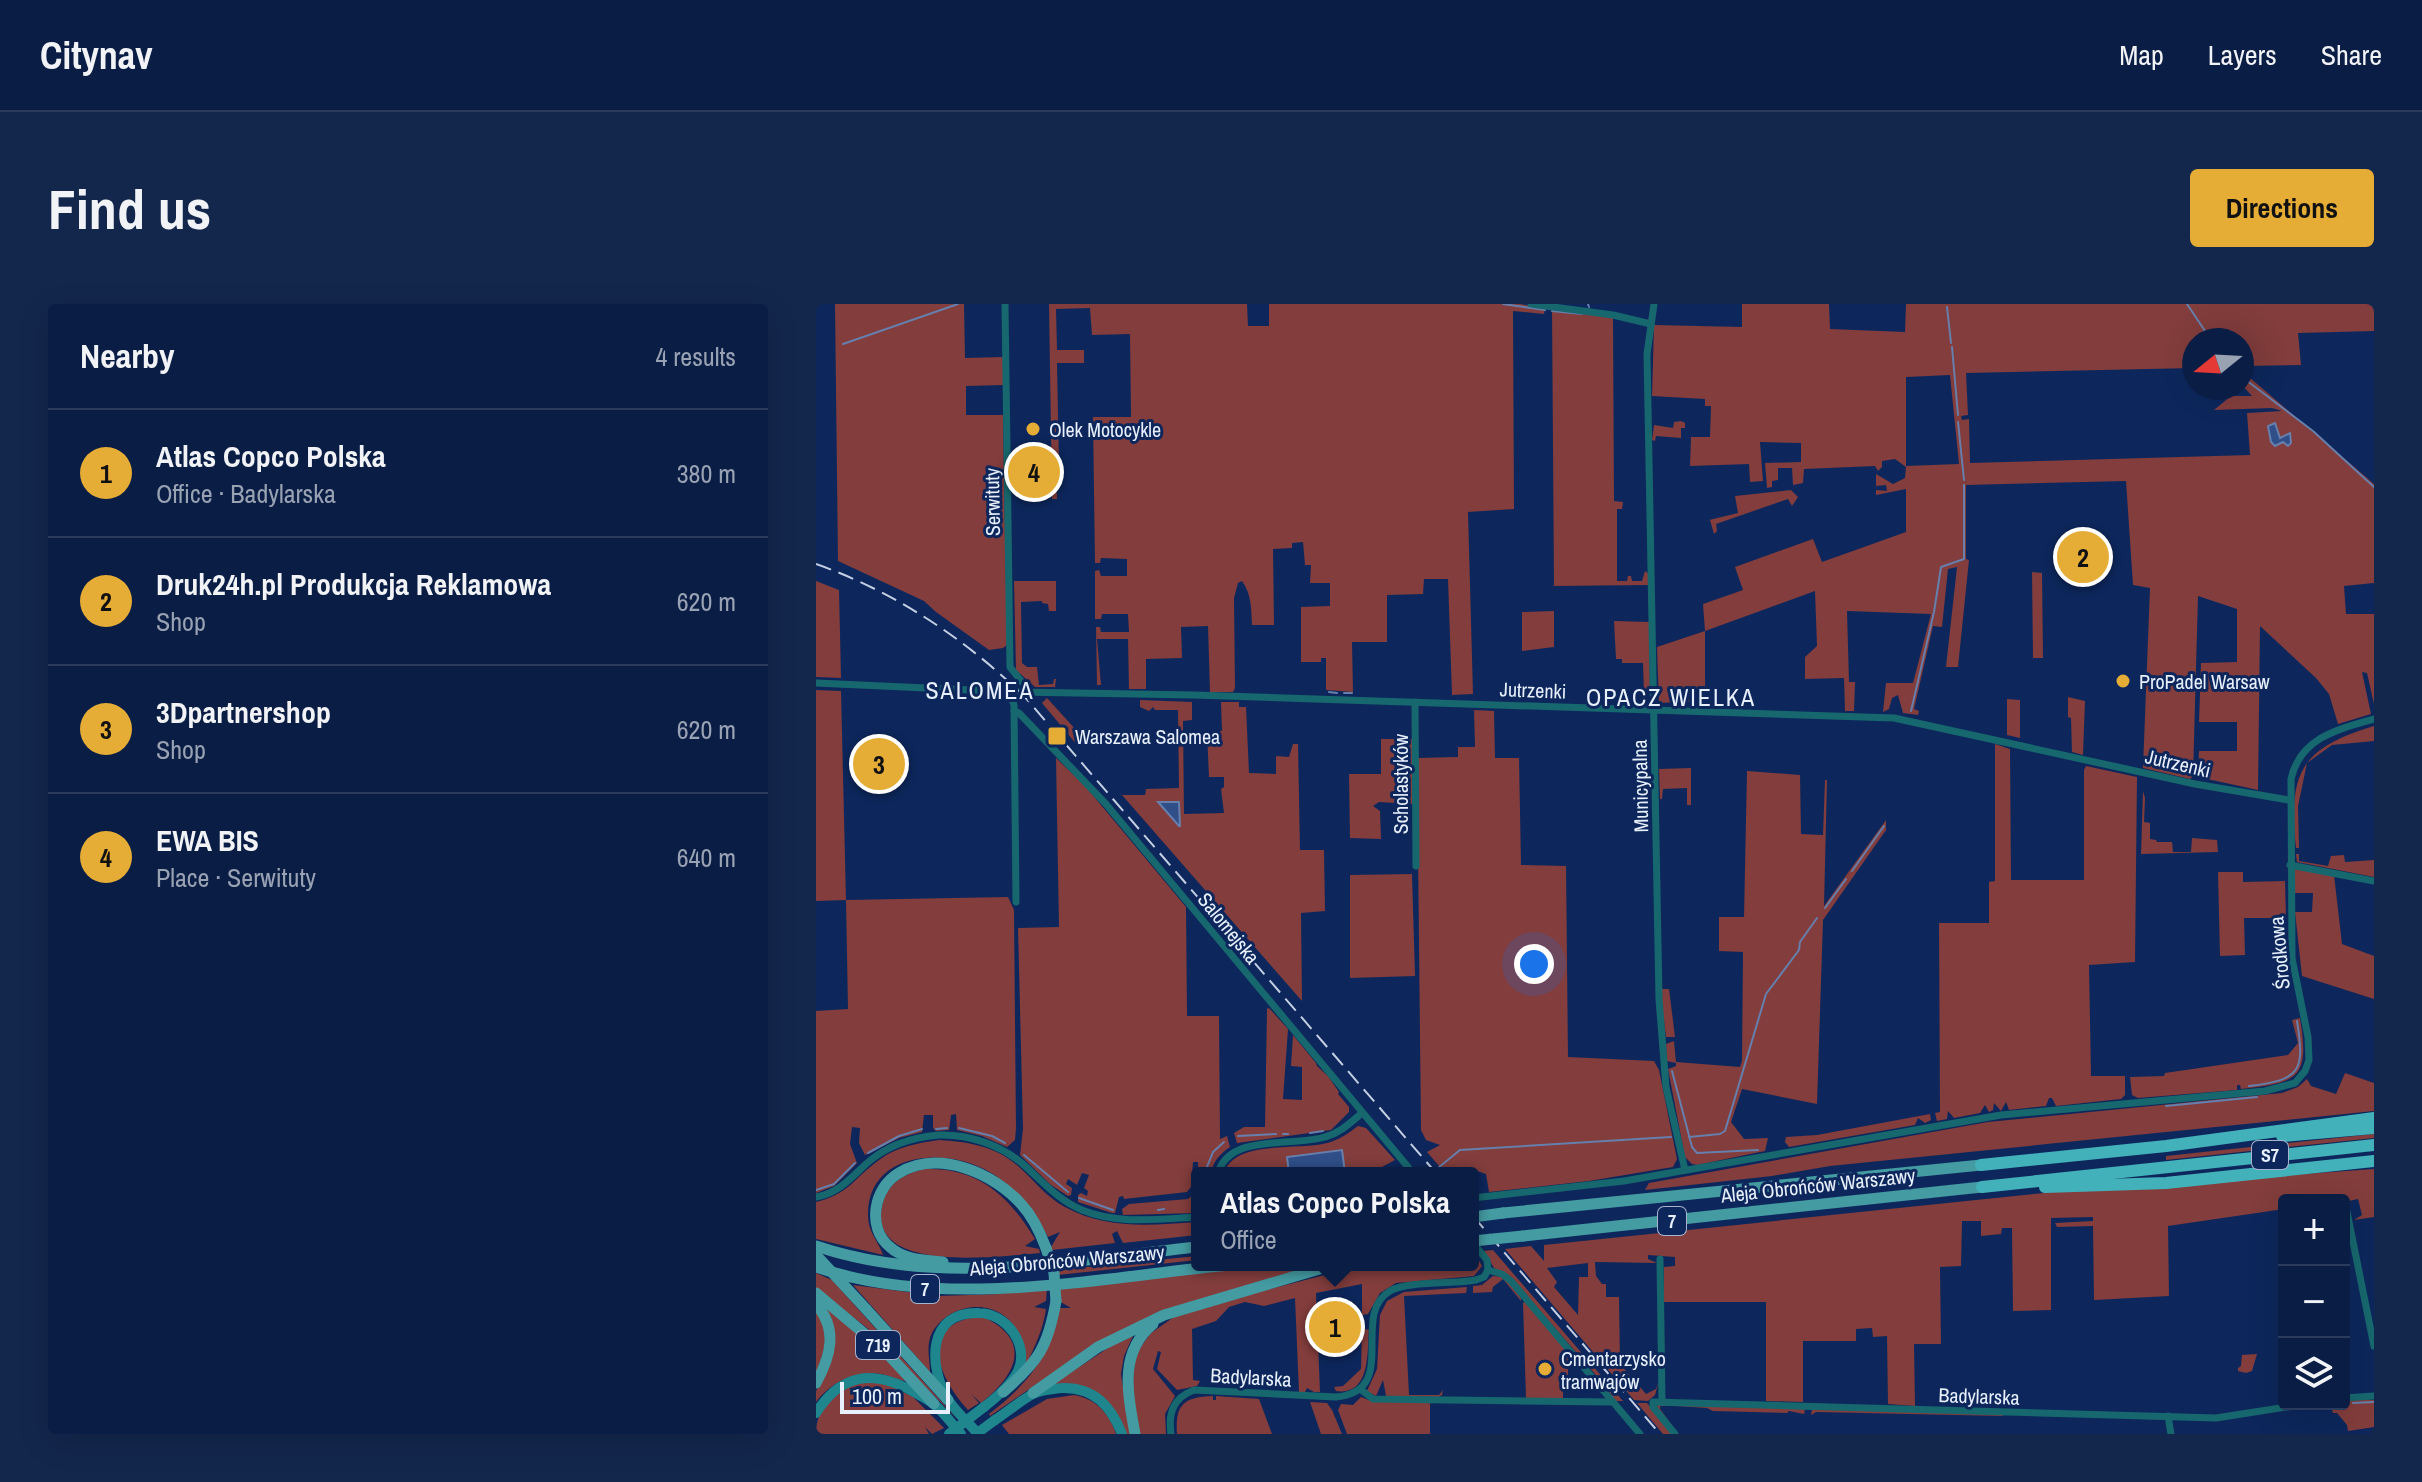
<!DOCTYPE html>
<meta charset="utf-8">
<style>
body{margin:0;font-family:"Archivo Narrow",sans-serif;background:#13264c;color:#f1f3f6}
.controls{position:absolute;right:24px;bottom:24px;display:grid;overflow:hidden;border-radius:8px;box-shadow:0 8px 32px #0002}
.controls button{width:72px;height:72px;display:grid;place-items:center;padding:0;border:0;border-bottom:2px solid #2a3b5e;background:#0a1d45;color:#f1f3f6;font:40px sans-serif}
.compass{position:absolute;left:1366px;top:24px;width:72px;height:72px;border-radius:50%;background:#0a1d45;box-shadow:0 8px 32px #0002;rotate:252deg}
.scale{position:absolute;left:24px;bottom:20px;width:110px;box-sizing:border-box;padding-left:8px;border:4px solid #e8f0fd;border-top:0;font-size:22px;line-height:28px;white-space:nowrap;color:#e8f0fd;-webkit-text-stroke:6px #0d275c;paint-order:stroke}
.you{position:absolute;left:718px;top:660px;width:28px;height:28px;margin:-20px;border:6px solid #fff;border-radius:50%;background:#1a73e8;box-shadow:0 0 0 12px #1a73e833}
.badge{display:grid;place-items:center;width:52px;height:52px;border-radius:50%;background:#e5ad35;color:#111;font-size:26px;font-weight:700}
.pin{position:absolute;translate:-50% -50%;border:4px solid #fff;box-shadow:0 2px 8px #0006}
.popup{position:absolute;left:375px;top:863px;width:288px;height:104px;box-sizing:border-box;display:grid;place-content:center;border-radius:8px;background:#0a1d45;filter:drop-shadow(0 2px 6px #0005);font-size:26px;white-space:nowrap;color:#99a2b3}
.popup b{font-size:30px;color:#f1f3f6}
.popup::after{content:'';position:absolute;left:50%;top:100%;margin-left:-16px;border:16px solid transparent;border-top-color:#0a1d45}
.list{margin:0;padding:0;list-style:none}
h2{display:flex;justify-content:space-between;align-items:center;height:104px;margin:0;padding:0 32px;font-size:34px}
h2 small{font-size:26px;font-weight:400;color:#99a2b3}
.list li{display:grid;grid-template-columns:52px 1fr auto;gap:24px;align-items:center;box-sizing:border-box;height:128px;padding:0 32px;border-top:2px solid #2a3b5e}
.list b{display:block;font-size:30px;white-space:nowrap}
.list p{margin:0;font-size:26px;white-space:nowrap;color:#99a2b3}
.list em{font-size:26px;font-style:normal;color:#99a2b3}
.icon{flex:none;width:44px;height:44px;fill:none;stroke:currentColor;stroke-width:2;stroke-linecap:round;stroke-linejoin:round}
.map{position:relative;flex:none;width:1558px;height:1130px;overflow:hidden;border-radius:8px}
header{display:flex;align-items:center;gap:48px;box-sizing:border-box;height:112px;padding:0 40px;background:#0a1d45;border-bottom:2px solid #2a3b5e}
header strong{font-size:38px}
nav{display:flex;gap:44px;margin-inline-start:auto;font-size:28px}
.intro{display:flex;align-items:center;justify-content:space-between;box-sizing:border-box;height:192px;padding:0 48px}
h1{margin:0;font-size:56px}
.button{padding:20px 36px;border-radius:8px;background:#e5ad35;color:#111;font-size:28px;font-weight:700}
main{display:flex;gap:48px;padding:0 48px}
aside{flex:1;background:#0a1d45;border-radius:8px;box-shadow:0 8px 32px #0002}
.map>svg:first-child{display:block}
</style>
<header>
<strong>Citynav</strong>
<nav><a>Map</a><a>Layers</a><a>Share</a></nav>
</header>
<div class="intro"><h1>Find us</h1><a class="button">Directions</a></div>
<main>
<aside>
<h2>Nearby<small>4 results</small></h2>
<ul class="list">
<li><span class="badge">1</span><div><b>Atlas Copco Polska</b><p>Office · Badylarska</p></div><em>380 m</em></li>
<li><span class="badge">2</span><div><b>Druk24h.pl Produkcja Reklamowa</b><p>Shop</p></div><em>620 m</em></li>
<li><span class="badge">3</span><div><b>3Dpartnershop</b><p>Shop</p></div><em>620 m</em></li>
<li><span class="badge">4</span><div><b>EWA BIS</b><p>Place · Serwituty</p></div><em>640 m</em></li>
</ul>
</aside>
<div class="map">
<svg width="1558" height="1130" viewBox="0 0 1558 1130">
<rect width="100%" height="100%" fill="#0d275c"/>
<g fill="#823d3c" fill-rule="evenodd">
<path d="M19,0H148L149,54L187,53V81L150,82V111H187L191,341L187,344L173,346L120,308L108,297L22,257Z"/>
<path d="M233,0H431L432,22H453V0H704L729,4L728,10L697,7L698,205L652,208L657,390L636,391L632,275H608L607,290L571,291V338H536L537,388L510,386V354H505V358H485V303L514,302V279H494L495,261H489L487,238L476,239V244L457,245L458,321H436C435,305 436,291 426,277L422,279L418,294L419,384L417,388H394L392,322L365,323L366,354L330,355V385H313L312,335H281L285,381H281L280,323H284L285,328H313L312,310H286L285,315H279V267L283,266L285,272H311V255L285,254L284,259H279L277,113H315L314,30L276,31L274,4L240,5L241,46H268V59H241L243,163L240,164L241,195H236Z"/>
<path d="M926,0H1013L1014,25L1089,28L1090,0H1558V27L1482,29L1485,61L1426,62V36H1378V64L1150,69L1152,111L1145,112L1146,116L1153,115L1154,159L1434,151L1431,109L1466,107L1456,104L1398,106L1415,92H1436L1426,81V67L1558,180V279L1528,282L1530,310H1558V400L1551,369L1546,368L1555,410L1522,420L1513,390L1500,374L1444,322L1442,486L1382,473L1383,447H1421V418H1383L1385,359L1421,358V305L1382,292L1377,472L1374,475L1327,464L1334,284L1317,281L1310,177L1150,181V255L1153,256L1142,363H1130L1141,263L1132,265L1126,323L1117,322L1098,405L1103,407L1102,411L1087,409L1082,391L1076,394L1073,405L1067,408L1070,379H1097L1115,310L1031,307L1033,378H1039L1038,407H1029L1028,374L989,375V353L1001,342L999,287L889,327V397L843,399L841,343L889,327L887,300L927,286L919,263L997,235L1006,258L1090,228V185L1060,191V186L1071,187L1070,181L1060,182V170L1077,180L1089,174L1090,163L1079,155L1066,157V163L1062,167L1059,162L988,165L987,179L977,181L976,164H962V176L956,177V183L951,184L949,159L985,158V139L944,138L947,177L934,178L933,160L874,162L875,133H894L895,102H889V95L836,92L838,21L926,23ZM1134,71L1143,160L1090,162V73Z"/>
<path d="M736,5L797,13L798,197L807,198L806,205H801V277H811L812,272H815L816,277H826L829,267L833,270V281L738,282Z"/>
<path d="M865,117L869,119V124H865V134L840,132L839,137L836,136L838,121L857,124L858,118Z"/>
<path d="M975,186L982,193L976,202L972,195L900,220L901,227L898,230L894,216L889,217L922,209L919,192Z"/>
<path d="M1216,268L1226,269L1227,354H1217Z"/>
<path d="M0,277L23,286L25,374L0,373Z"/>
<path d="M198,277H240V307H233L232,300L226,299V297L205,298L206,359L211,363H221L223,381L237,380L238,375H240L239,383H219L200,366Z"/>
<path d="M738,307V343L706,347V308Z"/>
<path d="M798,317L833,318L834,389H828L827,359H806V355H800Z"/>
<path d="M0,386L25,387L30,596L192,593L198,606L200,824L199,836L191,843L166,832L141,826L140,810L135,811L133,826L120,827L117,824V811H108L106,828L83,834L49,851L43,839L44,824L36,823L34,840L41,859L18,882L0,889V707L32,705L30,596L0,597Z"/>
<path d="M1252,393L1269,397L1267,451L1256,448L1255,414L1252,413Z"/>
<path d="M231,394L261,427L262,442L226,399Z"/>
<path d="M1191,395L1204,396V434L1191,431Z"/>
<path d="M324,396L376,398V416L367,417L368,510L408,509L405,485L408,483V473H393L391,428L406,427L405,398H423V403H430L433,469L460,470V452L473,453L477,440H482L484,546H508L509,607L485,609L486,697L306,491H329L330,485L363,484L362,406H339L337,403L333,407L324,403Z"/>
<path d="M658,406L678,407L679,454H703L705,561L750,562L752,753L838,757L843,766L861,855L857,863L773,877L673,888L670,870L655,865L652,867L654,869H629L611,848L624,841L610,836L605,826L601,454L642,453V443H659Z"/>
<path d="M1558,422V437L1516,441L1491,459L1482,502L1483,544H1480C1472,468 1485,444 1558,422Z"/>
<path d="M565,435H597V500L563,498L557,502L564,507L565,535L534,534L533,470H565Z"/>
<path d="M1179,440L1194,445L1195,576H1268V466L1270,462L1321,473L1319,658L1273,661L1275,772H1309V791L1305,795L1240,802L1236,794H1233L1230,802L1193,806L1190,798L1185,807L1178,799L1177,806L1173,808L1169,801L1164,809L1138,814L1132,807L1131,815L1121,817L1119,809L1124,808L1123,619H1173V578L1179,577Z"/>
<path d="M240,454L270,483L370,603L371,712H403L404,835L411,832L414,843C405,849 397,857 395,869H382V858H377L375,883L371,888L308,895L307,892L303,893L299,909H296L262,898V891L265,889L271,892L272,887L268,884L273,871L266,869L261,881L252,875L250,880L256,884L255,891L252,892L235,881L204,851L207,825L202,624L243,623Z"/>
<path d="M875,464V501H871V484L847,485L846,495H844L843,465Z"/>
<path d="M931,467L984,471L985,530L1007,531L1009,476H1011L1008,602L1070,516V526L1007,616L1001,800L926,785L915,818L928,835L952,834L949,847L881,861L876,860L869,853L852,765L860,762V759L851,757L850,740L858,737L860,758L924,763L926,757L927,648L903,647V613H928Z"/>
<path d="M1327,487L1329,494L1328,518L1334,519V535L1340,536L1341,538H1356L1357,548H1375L1376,534L1401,536L1402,548L1325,550Z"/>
<path d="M1480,550H1483V557L1512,562L1515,552L1528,551L1529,558L1558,556V573L1481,558Z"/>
<path d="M1482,565L1518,571L1526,640L1558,652V695L1486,672L1479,608H1496L1497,589H1479V566Z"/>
<path d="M1402,568H1427V578L1469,577L1470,614H1428L1429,651L1404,652Z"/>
<path d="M596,570L599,672L534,674V571Z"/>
<path d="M844,685H853L859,733H850Z"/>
<path d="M453,704L472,725L467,795L486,796V763L475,762L477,731L500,759L501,762L512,772L523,788L522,790L533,803V808L515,826L421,839L418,829L428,823H449L451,705Z"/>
<path d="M1484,714C1494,774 1483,779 1425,785L1424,781H1421V786L1322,794L1316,791L1314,773L1348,772L1349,769L1472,751L1482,739L1476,716Z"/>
<path d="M1529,769L1558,779V807L1014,862L956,872L829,886L833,879L1172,818L1466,789L1482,783L1491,775L1495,782L1520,790Z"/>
<path d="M1114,810L1115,816L1109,819L1102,814L1099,821L973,843L969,838L970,833L1001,831Z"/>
<path d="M542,822L550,824L579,856L564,864V869H408C419,835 482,847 511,839C523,836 533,829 542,822Z"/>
<path d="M1558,830V834L1350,856V852Z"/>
<path d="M123,836C153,838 180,842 203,863C218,876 230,893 249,903C291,926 335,921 381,918V931L307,939L301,927L296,930L299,939L236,946L235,943L244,928L232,933C218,907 197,880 170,866C127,843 51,848 52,912C52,928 63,938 67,951L0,935V898C33,890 37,875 63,856C80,843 102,839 123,836Z"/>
<path d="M109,865C162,863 193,892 219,935L209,942L223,945L224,949C186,952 46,972 67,898C73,878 90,869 109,865Z"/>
<path d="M1558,865V913L1538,916L1546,911L1542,895L1528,898L1468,896V905L1352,922L1353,992L1278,996L1277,922L1241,923L1239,919L1277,917V913L1235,914V1006L1197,1007L1196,924H1186L1185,930L1165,932V917H1146L1145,962L1124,963L1125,1040H1098L1099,1102L1072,1100L1071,1032L1057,1033L1056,1024L1040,1025V1037H987V1098L950,1097V998H848V963L859,962V953L832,951V955L841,959L779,958L780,972L786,980H790V993H803L804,1060L830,1090L840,1085L843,1077L839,1091L832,1097L818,1096L689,945L715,942L728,957V941L1246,887ZM772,959V973H763L762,1011L738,983L741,978L731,964Z"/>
<path d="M381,883V909L307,911L306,905L313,900L372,895L378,890Z"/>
<path d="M677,946L807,1097H798L792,1085L694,972L678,964L668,947Z"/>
<path d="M658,948L666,962L658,972L580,979L564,989L552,1010L546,1011V980L500,989L504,1088H498L491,1084L489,1088H483L479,994L448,1002L429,998L413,1003L400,1017L376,1025L377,1076L384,1077L381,1082L361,1086L341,1065L345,1048L342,1047L337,1065L359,1092L349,1110L350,1130H324L316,1084L320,1049L335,1029L358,1013L446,987L540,963L555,961H644V965L650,966L651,961H657Z"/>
<path d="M381,952V956L242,971V966Z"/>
<path d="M455,961H503L344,1007L263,1051L174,1112L173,1110C210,1082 235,1052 243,1004H255L243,997V984Z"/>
<path d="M0,969L16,976L141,1115L51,1024L0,984Z"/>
<path d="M677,972L688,973L705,994V997L687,975L677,983L676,988L657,989V982L666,981Z"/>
<path d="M37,981L122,992L184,990L231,983L230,997L218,1003L230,1005C227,1026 219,1042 210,1061C207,1047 205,1030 196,1019C174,992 129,1001 115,1031C110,1044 114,1056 114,1068Z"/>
<path d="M651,983L650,989L588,992L593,1091H623L627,1086L626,1091L622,1093L570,1092L567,1076L560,1092L551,1087L561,1065L564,1011L571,997L588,988Z"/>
<path d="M709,998L754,1050L752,1051V1085H747V1095L710,1094L707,999Z"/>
<path d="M11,1005L57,1041L90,1077C82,1076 74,1072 65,1070C40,1066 15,1078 0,1098V1087L12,1064Z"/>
<path d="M0,1006C15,1032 9,1044 0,1070Z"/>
<path d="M165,1012C217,1035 202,1070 165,1099L155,1090L163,1099L152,1106C121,1072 100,1020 165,1012Z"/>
<path d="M546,1024L553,1026C551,1048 555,1092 520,1087L518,1083L527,1082L545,1065Z"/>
<path d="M317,1032L308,1052L305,1070L314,1130H309L295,1102L236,1081L295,1042Z"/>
<path d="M1441,1050L1436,1067L1430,1069L1422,1067V1064L1425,1062L1426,1051Z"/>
<path d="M66,1078L97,1093L128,1124L116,1130L109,1123L113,1130H0C0,1107 15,1086 39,1080C47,1078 57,1079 66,1078Z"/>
<path d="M258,1091C280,1095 293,1109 300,1130H193L186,1121L231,1095Z"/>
<path d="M397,1092V1096H400V1092L443,1095L456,1130H361C359,1100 368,1093 397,1092Z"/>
<path d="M545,1093L555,1097L614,1099V1130H531L522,1106L525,1100L537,1101Z"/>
<path d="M1536,1096H1558V1123L1532,1127L1531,1121L1521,1109H1517L1516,1106L1522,1105L1521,1102L1515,1100H1528V1097Z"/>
<path d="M494,1098L511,1099L516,1106L526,1130H505Z"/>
<path d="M821,1099H831L856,1130H847Z"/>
<path d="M842,1101L989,1105L988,1110L973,1107L971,1109L897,1107L891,1104L844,1101V1105L858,1124L841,1103Z"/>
<path d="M1003,1105L1187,1110V1112L1000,1108L995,1111L996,1106Z"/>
</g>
<g fill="#304f89" stroke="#677fac" stroke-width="2">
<path d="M1459,119L1464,134L1474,129L1475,139L1472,142L1467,138L1459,142L1455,138L1452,122Z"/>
<path d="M342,498H363L364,522H363Z"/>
<path d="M526,846L529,869H473L471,853Z"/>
</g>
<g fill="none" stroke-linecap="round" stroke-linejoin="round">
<g stroke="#677fac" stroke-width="2">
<path d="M687,0L729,6"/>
<path d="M772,0L773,3"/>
<path d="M1371,0L1389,27"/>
<path d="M1131,3L1135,39"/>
<path d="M736,7L766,10"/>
<path d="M27,40L142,0"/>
<path d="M1136,43L1142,111"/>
<path d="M1426,73L1497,127L1558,183"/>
<path d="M1142,118L1148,176"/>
<path d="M513,388L521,389"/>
<path d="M528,389H536"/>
<path d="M1095,407L1118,308L1125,263L1148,255V181"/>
<path d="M1036,567L1068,522"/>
<path d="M1009,604L1030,575"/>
<path d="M856,767L876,843L881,849L942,846"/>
<path d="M1433,782C1485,776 1489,767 1481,717"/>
<path d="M1350,802L1441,793"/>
<path d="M143,824L176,832L189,839"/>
<path d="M120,825L131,824"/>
<path d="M494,829L507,827"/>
<path d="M467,830H472"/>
<path d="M422,832L460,830"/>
<path d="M873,833L904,830L909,827L950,690L983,646L984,638L1001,614"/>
<path d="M52,849L83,832L106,825"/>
<path d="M208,851L252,888"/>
<path d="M622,864L644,846L855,833"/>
<path d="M389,868L397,848L408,838"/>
<path d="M0,886L18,880L39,859"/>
<path d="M263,894L297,906"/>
<path d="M342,906L348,905"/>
<path d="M1537,1099L1558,1098"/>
</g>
<g stroke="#17686e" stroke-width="7">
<path d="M189,0L194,363L214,388"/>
<path d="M715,0L797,11L835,20"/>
<path d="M838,0L831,50L843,695L850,783L869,866"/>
<path d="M0,379L198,388L378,391L1078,414L1379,480L1473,496"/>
<path d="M193,387L198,401L200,598"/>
<path d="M599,398L600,562"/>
<path d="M198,407L203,409L289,499L597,869"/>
<path d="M1474,561L1558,577"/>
<path d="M402,869C414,829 476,843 509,833C524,829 534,819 546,809"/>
<path d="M0,893C22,889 34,875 50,860C70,842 97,833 123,831C153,830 185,841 208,861C227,878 242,896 266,906C302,921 343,915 381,913"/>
<path d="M657,894L808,877L1185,811L1449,787L1479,779L1489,767L1493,756L1492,733L1476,654L1475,475C1484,434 1522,425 1558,415"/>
<path d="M1529,898L1558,1042"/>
<path d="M657,939L671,956L672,966"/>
<path d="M844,955L846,1097"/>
<path d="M672,966L686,970L695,977L824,1130"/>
<path d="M544,1085L557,1095L795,1098"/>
<path d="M1528,1094L1558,1092"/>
<path d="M1352,1112L1355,1130"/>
<path d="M355,1130C352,1109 357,1094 378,1086L520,1093C585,1087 533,1011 574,987C590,977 639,980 660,976L668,973L672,966"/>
<path d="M859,1130L837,1103V1098L1400,1114L1490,1100"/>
</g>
<g stroke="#1f868e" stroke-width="10">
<path d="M0,1109C26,1068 58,1066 98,1088C105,1092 113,1096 119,1101C129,1110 137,1121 145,1130"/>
<path d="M179,1116C191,1108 203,1098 215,1091C224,1086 236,1085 246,1084C278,1083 295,1102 306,1130"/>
<path d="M162,1130C153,1119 141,1109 133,1097C112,1064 110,1007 163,1009C190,1009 214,1041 202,1067C194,1082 181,1093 168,1103"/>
</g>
<g stroke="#449ba2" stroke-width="11">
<path d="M687,909L1165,861"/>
<path d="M707,932L1166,883"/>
<path d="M0,942C123,984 256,956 381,943"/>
<path d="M127,958C109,956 88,956 74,943C50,924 58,883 83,869C123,845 178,869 206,901C217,913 224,928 230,944"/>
<path d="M0,963C126,1007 282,974 413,961"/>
<path d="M0,989L69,1047L118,1100"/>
<path d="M0,1000C22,1025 15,1052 0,1079"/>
<path d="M50,1005L132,1096"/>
<path d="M187,1088C222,1058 232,1043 240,997"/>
<path d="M217,1089L282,1043L348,1011L517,961"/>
<path d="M319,1130C312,1090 302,1049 337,1020"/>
</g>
<g stroke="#43b1b9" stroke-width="12">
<path d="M1466,832L1558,824"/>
<path d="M1165,861L1350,842L1558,814"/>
<path d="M1166,883L1558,841"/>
<path d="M1229,883L1350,879L1558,857"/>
</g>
<g stroke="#c4cfe3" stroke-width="2" stroke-dasharray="16 8" stroke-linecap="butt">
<path d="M0,260C79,288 148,334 208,392L620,869"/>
<path d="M657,912L844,1130"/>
</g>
<g stroke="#1f868e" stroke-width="10">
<path d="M133,1130L168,1103"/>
<path d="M160,1130L179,1116"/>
</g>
<g stroke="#449ba2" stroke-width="11">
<path d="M657,913L687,909"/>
<path d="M657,937L707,932"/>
<path d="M230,944L238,969L240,997"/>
<path d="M0,951L50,1005"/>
</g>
</g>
<g fill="#e5ad35" stroke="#0d275c" stroke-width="3">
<circle cx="217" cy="125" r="8"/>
<circle cx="1307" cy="377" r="8"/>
<rect x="231" y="422" width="20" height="20" rx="4"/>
<circle cx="729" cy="1065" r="8"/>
</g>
<g text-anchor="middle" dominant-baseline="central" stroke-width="6" stroke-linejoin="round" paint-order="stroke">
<g fill="#0d275c" stroke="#a6b4cd" stroke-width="2">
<rect x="1436" y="837" width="36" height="28" rx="6"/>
<rect x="842" y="903" width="28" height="28" rx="6"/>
<rect x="95" y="971" width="28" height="28" rx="6"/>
<rect x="40" y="1027" width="44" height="28" rx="6"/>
</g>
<g font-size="18" font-weight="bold" fill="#e8f0fd">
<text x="1454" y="851">S7</text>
<text x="856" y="917">7</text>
<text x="109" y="985">7</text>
<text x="62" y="1041">719</text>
</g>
<g font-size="20" fill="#e8f0fd" stroke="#0d275c" text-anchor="start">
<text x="233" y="125">Olek Motocykle</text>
<text x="1323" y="377">ProPadel Warsaw</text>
<text x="259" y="432">Warszawa Salomea</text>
<text x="745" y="1054">Cmentarzysko<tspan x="745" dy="23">tramwajów</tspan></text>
</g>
<g font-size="20" fill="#e8f0fd" stroke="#0d275c">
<text transform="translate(176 198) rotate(-91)">Serwituty</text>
<text transform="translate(717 386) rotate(2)">Jutrzenki</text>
<text transform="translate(1362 459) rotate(13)">Jutrzenki</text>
<text transform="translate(584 480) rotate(-90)">Scholastyków</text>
<text transform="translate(824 482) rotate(-91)">Municypalna</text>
<text transform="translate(413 624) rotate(51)">Salomejska</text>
<text transform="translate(1463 649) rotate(-95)">Środkowa</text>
<text transform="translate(1002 881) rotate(-6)">Aleja Obrońców Warszawy</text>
<text transform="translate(251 956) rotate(-5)">Aleja Obrońców Warszawy</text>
<text transform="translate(435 1073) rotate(3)">Badylarska</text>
<text transform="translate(1163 1092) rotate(2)">Badylarska</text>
</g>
<g font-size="24" letter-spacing="2" fill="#e8f0fd" stroke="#0d275c">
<text x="164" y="386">SALOMEA</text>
<text x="855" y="393">OPACZ WIELKA</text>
</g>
</g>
</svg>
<div class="controls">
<button>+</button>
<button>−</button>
<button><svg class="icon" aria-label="layers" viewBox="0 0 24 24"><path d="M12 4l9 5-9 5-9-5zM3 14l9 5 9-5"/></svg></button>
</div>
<svg class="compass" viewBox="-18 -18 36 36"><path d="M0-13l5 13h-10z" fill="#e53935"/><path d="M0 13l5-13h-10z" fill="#99a2b3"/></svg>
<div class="scale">100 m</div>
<div class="you"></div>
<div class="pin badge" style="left:519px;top:1023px">1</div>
<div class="popup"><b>Atlas Copco Polska</b>Office</div>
<div class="pin badge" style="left:1267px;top:253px">2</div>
<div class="pin badge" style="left:63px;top:460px">3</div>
<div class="pin badge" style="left:218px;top:168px">4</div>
</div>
</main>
